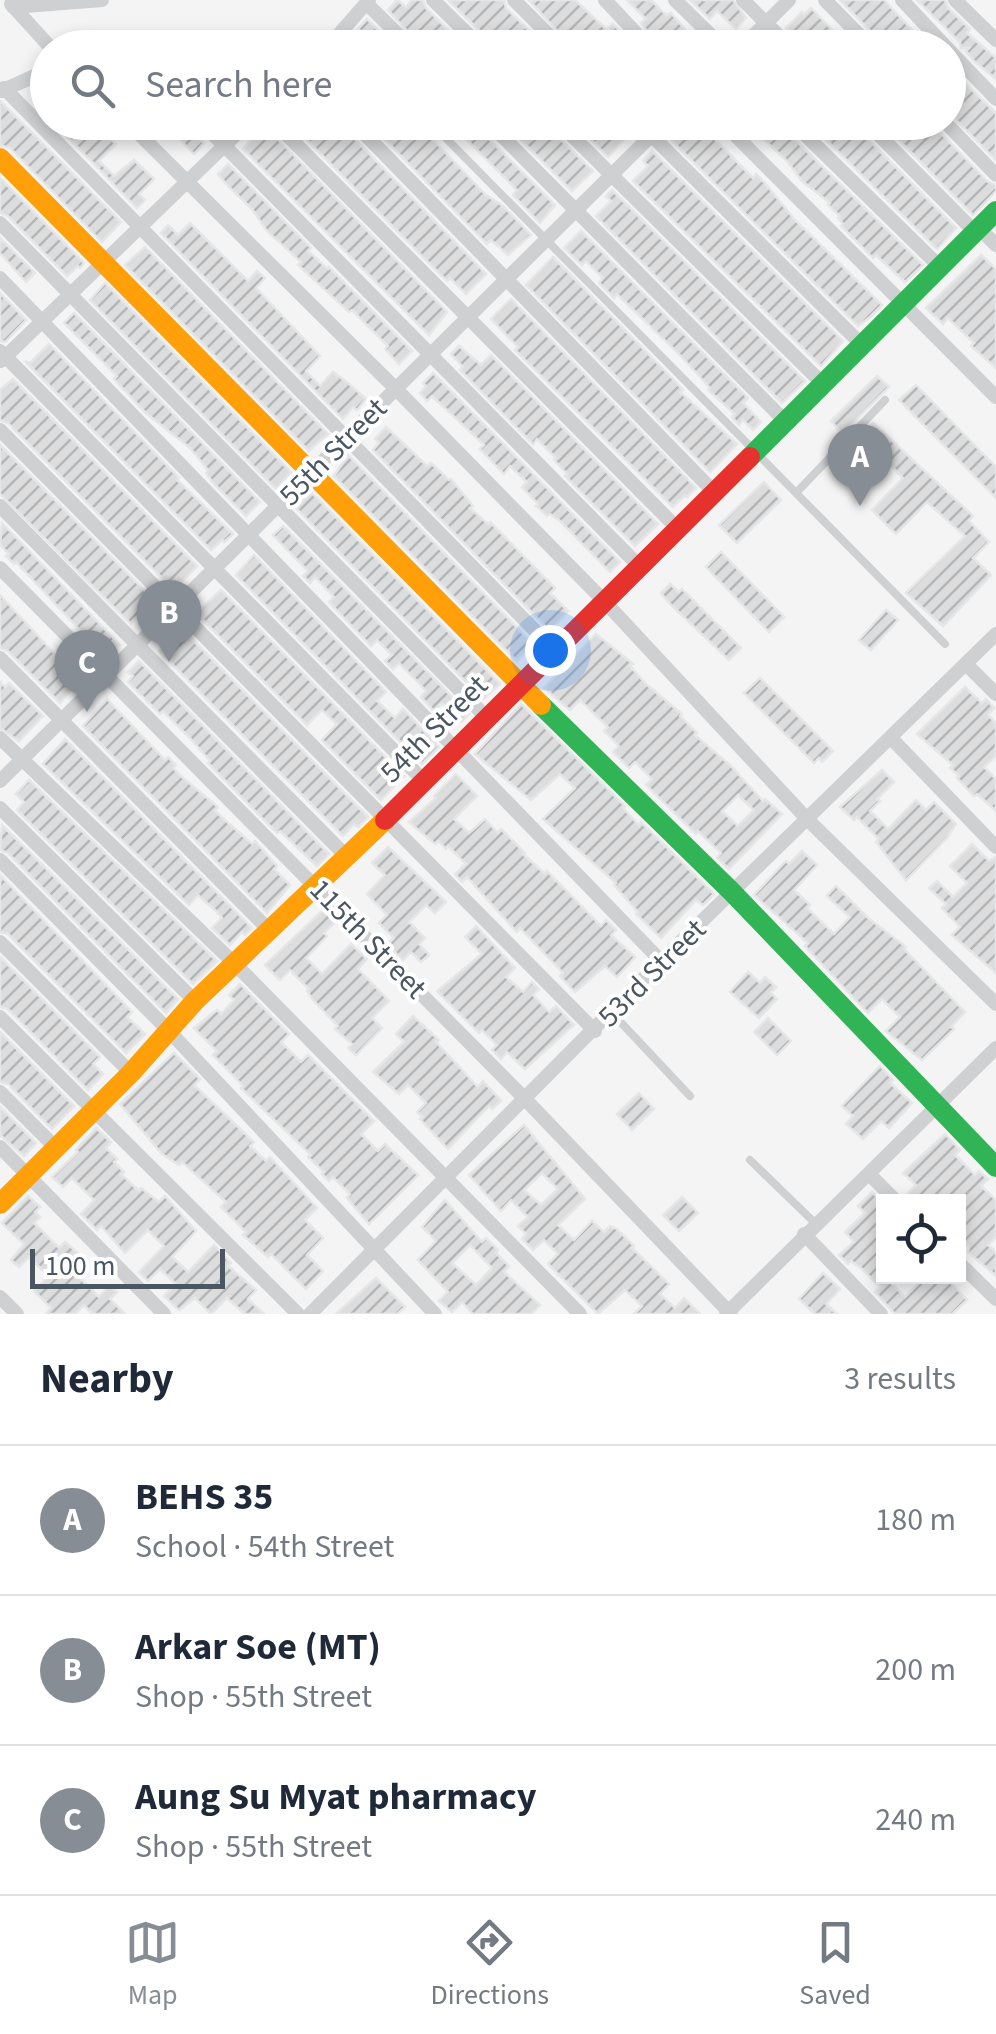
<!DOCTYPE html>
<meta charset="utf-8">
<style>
body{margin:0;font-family:"Source Sans 3",sans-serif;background:#f2f2f3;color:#1f2937}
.controls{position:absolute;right:30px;bottom:30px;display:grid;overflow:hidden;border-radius:0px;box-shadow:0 5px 15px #0003}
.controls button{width:90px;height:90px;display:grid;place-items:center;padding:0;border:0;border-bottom:2px solid #e0e1e3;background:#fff;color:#1f2937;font:50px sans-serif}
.scale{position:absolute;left:30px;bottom:25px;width:195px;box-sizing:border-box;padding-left:10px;border:5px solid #4a5661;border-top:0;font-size:28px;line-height:35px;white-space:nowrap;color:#4a5661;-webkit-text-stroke:8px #fff;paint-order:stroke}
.you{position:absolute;left:550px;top:650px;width:35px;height:35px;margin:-25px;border:8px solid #fff;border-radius:50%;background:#1a73e8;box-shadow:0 0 0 15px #1a73e833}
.badge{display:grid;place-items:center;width:65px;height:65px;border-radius:50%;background:#868d94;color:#fff;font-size:32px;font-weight:700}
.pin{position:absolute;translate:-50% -82px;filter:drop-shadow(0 2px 5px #0008)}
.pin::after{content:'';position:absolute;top:52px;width:35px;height:30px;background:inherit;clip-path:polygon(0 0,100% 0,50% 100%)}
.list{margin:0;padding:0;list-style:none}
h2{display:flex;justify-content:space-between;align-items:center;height:130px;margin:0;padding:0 40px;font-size:42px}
h2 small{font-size:32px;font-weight:400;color:#747a83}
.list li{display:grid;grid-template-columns:65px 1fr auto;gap:30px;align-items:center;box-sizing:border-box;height:150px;padding:0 40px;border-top:2px solid #e0e1e3}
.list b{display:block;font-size:38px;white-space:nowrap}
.list p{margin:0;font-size:32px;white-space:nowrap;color:#747a83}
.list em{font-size:32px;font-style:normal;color:#747a83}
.icon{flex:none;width:55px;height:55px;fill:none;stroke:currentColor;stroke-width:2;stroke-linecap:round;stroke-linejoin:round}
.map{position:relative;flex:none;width:996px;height:1314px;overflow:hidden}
.search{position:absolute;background:#fff;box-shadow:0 5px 15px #0003;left:30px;right:30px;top:30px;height:110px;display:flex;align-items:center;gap:25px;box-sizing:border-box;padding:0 35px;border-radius:55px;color:#747a83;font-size:38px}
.sheet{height:580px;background:#fff}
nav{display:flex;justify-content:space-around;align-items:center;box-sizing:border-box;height:140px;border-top:2px solid #e0e1e3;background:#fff;font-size:28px;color:#747a83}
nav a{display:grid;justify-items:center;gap:5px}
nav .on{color:#868d94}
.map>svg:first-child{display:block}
</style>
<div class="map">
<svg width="996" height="1314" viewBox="0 0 996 1314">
<defs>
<pattern id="building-hatch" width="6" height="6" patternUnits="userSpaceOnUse" patternTransform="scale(2.5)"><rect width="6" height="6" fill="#ddddde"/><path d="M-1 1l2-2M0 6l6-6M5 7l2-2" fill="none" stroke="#b5b6b7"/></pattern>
</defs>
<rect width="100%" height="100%" fill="#f4f4f4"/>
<g fill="url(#building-hatch)" stroke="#e5e6e7" stroke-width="2.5" fill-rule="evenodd">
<path d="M397,0L406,7L412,0H423L426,8L466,48H423L388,10Z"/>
<path d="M448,0H504L506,8L546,47L492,48L489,40Z"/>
<path d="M529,0H575L607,30L613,24L625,37L616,48H573Z"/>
<path d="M627,0H651L666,15L671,13L701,48H660L641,23L646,19Z"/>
<path d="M690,0H733L746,18L736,29L717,11L710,19Z"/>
<path d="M840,0H884L929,48H882L880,41Z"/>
<path d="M917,0H945L948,8L970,29L967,33L996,58V79L974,61L966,51L969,48H961L960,42Z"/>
<path d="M811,8L850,48H801L786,28L802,12L804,15Z"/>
<path d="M367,19L396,48H374L360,35L362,32L358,29Z"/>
<path d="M948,67L996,113V160L948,112Z"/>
<path d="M0,101L121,222L102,242L10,148L0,145Z"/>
<path d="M53,122H92L116,144L99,161L114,176L134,160L154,179L139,194L145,200L137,208Z"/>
<path d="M163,122H191L192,131L204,143L194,154Z"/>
<path d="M289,122H343L345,129L486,274L466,294L450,278L447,281Z"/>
<path d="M368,122H416L486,195L503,206L531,235L508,255L491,240L487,244Z"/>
<path d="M449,122H478L480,130L555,205L540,223L513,195L517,190Z"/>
<path d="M503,122H548L551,130L593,171L572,191Z"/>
<path d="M574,122H619L630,133L608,157Z"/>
<path d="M689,122H698L753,178L756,174L764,182L795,220L882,305L870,317L858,326L672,141Z"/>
<path d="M745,122H782L785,130L923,265L905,282L876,255L873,258L841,226L843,224L838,218L840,216L828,205L830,203L802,181L787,161Z"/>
<path d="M808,122H856L858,129L956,228L937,249Z"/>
<path d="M881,122H935L937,129L988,182L996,185V191L973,215Z"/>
<path d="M264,125L447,312L429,335L243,149Z"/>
<path d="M652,151L843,341L821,366L633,181L648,166L643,161Z"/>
<path d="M228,164L311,248L308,251L328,269L329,267L412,351L399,364L385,349L388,346L352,310L349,312L298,265L301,262L267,231L252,209L227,185L218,174Z"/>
<path d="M0,178L84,263L80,268L78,266L67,276L8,216L0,213Z"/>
<path d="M612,190L805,381L782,403L596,216L611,201L606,196Z"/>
<path d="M190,223L248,281L257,271L265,278L256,288L320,356L306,371L320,386L333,372L348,383L366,399L357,410L353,407L343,419L161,233L168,225L178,235Z"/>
<path d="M581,231L748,398L743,403L761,422L753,430L743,420L739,425L732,417L735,414L708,390L710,388L679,354L617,294L614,298L599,283L603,278L586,261L582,265L564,248Z"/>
<path d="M0,238L35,273L26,282L0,253Z"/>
<path d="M145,247L328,434L314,446L309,451L125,265Z"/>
<path d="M981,255L996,269V368L971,346L974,343L948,318L943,324L926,308Z"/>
<path d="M553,257L670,376L683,390L680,392L737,444L710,472L526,285Z"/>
<path d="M105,283L291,472L276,489L90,300Z"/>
<path d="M0,293L26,320L5,342L0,341Z"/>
<path d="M511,299L696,488L687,497L685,495L673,507L515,350L518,347L491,319Z"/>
<path d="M74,313L260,502L246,516L213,483L206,473L208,470L190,448L146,413L114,379L117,376L64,323Z"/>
<path d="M49,344L179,478L177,480L233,534L224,542L222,540L211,550L25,361L30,363Z"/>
<path d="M459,346L481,365L491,355L658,524L635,546L565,476L567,474L554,460L556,458L537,439L533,444L460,370L463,367L451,354Z"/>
<path d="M433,373L620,562L610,572L560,521L550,514L547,516L536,506L538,504L522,487L527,482L510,466L504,474L480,449L484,445L463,425L432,396L427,401L420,393L426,386L423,383Z"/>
<path d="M877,376L889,387L842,433L831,421Z"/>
<path d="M13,379L197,566L174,590L8,423L0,420V390Z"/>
<path d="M916,385L996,467V498L899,400Z"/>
<path d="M873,423L973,516L969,521L989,542L973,558L991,575L943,626L906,593L965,536L927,502L896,534L872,510L903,478L861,436Z"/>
<path d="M386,427L427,466L431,463L449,480L451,479L473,506L470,508L488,524L490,522L555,588L550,593L568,611L550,631L373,450L379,443L375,439Z"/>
<path d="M0,445L158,604L147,615L143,611L131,624L0,494Z"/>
<path d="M348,455L535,646L531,650L529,648L517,661L334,476Z"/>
<path d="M764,482L781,500L737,543L719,525Z"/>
<path d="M311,492L500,684L483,699L296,508Z"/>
<path d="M2,523L120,645L106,658L16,562L14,564L6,556L9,554L0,545Z"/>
<path d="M283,526L469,714L461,722L442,703L434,711L421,697L426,691L417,681L399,663L393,669L385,661L392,655L377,640L371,646L329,602L334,597L315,577L310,583L303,576L308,571L273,535Z"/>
<path d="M721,552L784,617L769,632L706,567Z"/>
<path d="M254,555L386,692L377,701L395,718L403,709L439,747L422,764L236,575Z"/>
<path d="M670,584L679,592L682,589L741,648L729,660L669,603L661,593Z"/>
<path d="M221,590L404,776L381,800L322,740L337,724L322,710L307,725L196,613Z"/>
<path d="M0,595L79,680L60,703L8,651L0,648Z"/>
<path d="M886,610L898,620L871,650L859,640Z"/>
<path d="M181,628L368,817L358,827L354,824L343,836L159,651Z"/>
<path d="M596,634L633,664L630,666L646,684L682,714L680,716L697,733L695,735L730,765L763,801L765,799L782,814L729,869L717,858L721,853L698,831L696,834L646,785L652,779L635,762L629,768L613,752L619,746L604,731L608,727L580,700L570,710L544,688ZM738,795L754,810L738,826L722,811Z"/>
<path d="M139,661L329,854L317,866L280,831L277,833L208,763L210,761L190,738L163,711L160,714L128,682L133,676L128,672Z"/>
<path d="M760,678L833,751L822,762L819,758L814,763L744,693Z"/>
<path d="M0,682L5,687L9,683L43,716L19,741L0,728Z"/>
<path d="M965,687L982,703L986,699L994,708L988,715L996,723V756L984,767L996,779V811L977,794L974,796L957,778L959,776L950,768L953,765L917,734Z"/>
<path d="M107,699L165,760L168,757L176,765L173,768L182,777L218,807L215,811L252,844L255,841L277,866L274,869L290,885L267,913L83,726Z"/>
<path d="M521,704L625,806L623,808L639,825L641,822L714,894L703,905L696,900L661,938L636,914L638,912L614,885L616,883L543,819L575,788L560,774L531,800L475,754Z"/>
<path d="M65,739L252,928L245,935L242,932L230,945L212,928L222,918L216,911L198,895L189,905L43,764Z"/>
<path d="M882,770L894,782L877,799L880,801L870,811L888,829L916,800L926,810L934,802L956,824L947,838L906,880L876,842L879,839L857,817L854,820L840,807Z"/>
<path d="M456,774L477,796L454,819L469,833L485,819L498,833L501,829L525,853L523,854L545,874L547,871L601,926L606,920L616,930L611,935L635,957L617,977L605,966L575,992L560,976L563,973L520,928L517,932L467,877L462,882L455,874L466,864L448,846L446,849L438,841L435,844L409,822L436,798L434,796Z"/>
<path d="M29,780L217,961L193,984L17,810L24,802L16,794Z"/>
<path d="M2,825L178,999L166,1013L8,853L0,850Z"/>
<path d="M972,844L989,861L996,857V973L952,935L960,927L942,908L946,904L929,888L937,881L953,897L967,883L950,866Z"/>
<path d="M388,847L446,902L435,913L426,905L409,922L425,938L419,944L429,955L421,962L411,952L403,960L387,945L394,938L379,923L387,915L367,894L385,875L372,863Z"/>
<path d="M802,851L817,865L794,890L810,905L807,908L834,934L850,917L827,896L836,886L867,917L906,947L904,949L965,1012L951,1027L954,1029L922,1060L886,1031L900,1017L882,999L868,1013L805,946L808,943L754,895L786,861L789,864Z"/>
<path d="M0,875L132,1012L127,1017L145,1034L126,1053L8,934L0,932Z"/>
<path d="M323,910L335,922L324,933L327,936L306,958L322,974L351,944L367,959L358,969L389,1001L372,1018L382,1028L356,1055L348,1048L352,1044L335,1029L338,1026L313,1000L307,991L309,989L290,970L280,980L265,965Z"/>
<path d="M476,926L515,968L506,977L523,992L532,982L539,989L533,995L549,1012L556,1006L574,1025L525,1069L507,1052L501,1059L492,1050L497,1045L482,1030L479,1033L437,991L482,954L465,937Z"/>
<path d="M0,957L100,1057L93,1064L103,1074L88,1090L8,1009L0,1007Z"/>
<path d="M748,972L760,983L765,977L776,987L771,993L777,999L759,1018L730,992Z"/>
<path d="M240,984L289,1034L281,1042L301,1062L308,1055L374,1121L361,1134L378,1151L385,1144L418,1175L369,1224L347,1198L350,1194L333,1177L329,1181L322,1174L324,1172L308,1157L311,1155L241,1088L243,1086L213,1055L217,1051L194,1028L217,1010L221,1014L234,1000L229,995Z"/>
<path d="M413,1016L439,1040L436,1042L478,1087L483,1081L501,1101L492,1109L489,1106L448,1149L420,1119L423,1117L417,1112L426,1103L408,1085L399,1094L373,1072L404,1042L396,1034Z"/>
<path d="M768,1018L791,1041L777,1055L754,1032Z"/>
<path d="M0,1032L74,1106L52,1129L8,1084L0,1082Z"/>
<path d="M174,1053L200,1079L194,1085L254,1142L250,1146L266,1161L270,1157L317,1208L305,1220L323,1238L307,1255L323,1271L306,1289L271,1254L268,1257L243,1235L246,1232L221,1207L226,1202L182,1162L179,1165L162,1154L120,1104Z"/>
<path d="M880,1066L893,1080L890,1083L912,1103L889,1128L881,1121L863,1139L846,1124L853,1116L842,1106Z"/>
<path d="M639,1093L654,1109L632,1130L617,1114Z"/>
<path d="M0,1107L36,1143L24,1156L0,1135Z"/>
<path d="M524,1125L585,1199L558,1225L574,1240L592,1221L604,1232L610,1226L617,1229L634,1246L632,1248L669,1284L660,1294L675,1308L684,1298L700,1314H634L642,1306L625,1290L598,1314L548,1264L558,1254L544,1240L533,1250L522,1239L526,1234L518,1226L528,1217L511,1200L501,1211L469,1175ZM542,1173L558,1189L541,1205L524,1190Z"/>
<path d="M96,1128L111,1142L106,1148L117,1159L114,1162L124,1172L121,1174L139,1191L141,1188L159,1202L165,1196L196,1231L172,1257L188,1272L214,1245L231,1263L228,1266L256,1290L248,1299L264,1314H245L227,1298L211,1314L195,1298L179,1310L164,1296L176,1284L160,1269L148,1281L139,1272L164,1246L148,1230L125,1253L101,1226L97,1230L81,1214L94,1200L72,1178L63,1187L52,1177L78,1152L76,1150Z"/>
<path d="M945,1134L960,1150L955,1155L975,1175L979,1171L988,1179L981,1186L996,1200V1237L988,1245L996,1252V1276L968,1252L969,1247L958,1237V1202H907L905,1196L916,1185L903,1173Z"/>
<path d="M872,1192L884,1204V1276L905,1297L920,1282L915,1276H945L967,1300L952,1314H895L875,1292L880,1287L862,1269L851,1261L848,1264L839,1255L854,1242L845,1232L865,1213L858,1206Z"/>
<path d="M28,1196L40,1207L35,1212L40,1217L34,1223L59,1248L65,1242L84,1258L77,1265L85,1273L80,1278L99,1297L110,1285L117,1292L110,1299L125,1314H93L84,1305L75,1314H46L51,1308L34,1291L49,1276L29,1257L19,1267L11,1260L24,1244L2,1223Z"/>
<path d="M682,1197L698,1213L679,1231L663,1215Z"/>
<path d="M445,1200L482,1242L486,1238L498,1250L496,1253L509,1266L504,1272L540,1305L531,1314H473L462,1302L452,1312L439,1301L448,1292L418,1260L436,1241L422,1227ZM470,1245L492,1268L476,1285L452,1263Z"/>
<path d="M823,1273L840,1289L826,1304L837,1314H815L799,1299Z"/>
<path d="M376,1278L405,1307L397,1314H336Z"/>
</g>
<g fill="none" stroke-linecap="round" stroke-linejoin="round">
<g stroke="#ced0d2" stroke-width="8">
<path d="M341,34L355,48"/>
<path d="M430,122L796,493"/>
<path d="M885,400L796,493L945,644"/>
<path d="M612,1013L690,1096"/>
<path d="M750,1160L815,1223"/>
</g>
<g stroke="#ced0d2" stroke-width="14">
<path d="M433,0L482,48"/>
<path d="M514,0L562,48"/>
<path d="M605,0L650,48"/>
<path d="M675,0L724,48"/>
<path d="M743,0L791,48"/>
<path d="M825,0L872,48"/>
<path d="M902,0L947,48"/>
<path d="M955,0L996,40"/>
<path d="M366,3L412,48"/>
<path d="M11,4L51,48"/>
<path d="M13,7L102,0"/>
<path d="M327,48L369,0"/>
<path d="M741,48L789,0"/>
<path d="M948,49L996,99"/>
<path d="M4,88L555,651"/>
<path d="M1,91L48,70"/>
<path d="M127,122L396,389L605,602L808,820L996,1004"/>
<path d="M201,122L640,567"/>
<path d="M274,122L678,529"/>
<path d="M353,122L714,492"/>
<path d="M488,122L785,421"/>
<path d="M558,122L823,384"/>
<path d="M638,122L862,345"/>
<path d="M722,122L996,397"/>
<path d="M792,122L940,267"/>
<path d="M866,122L975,232L979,228L996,245"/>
<path d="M945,122L996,175"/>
<path d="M0,223L487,718"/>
<path d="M0,278L661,961"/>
<path d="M0,351L424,781"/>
<path d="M1,361L249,122"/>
<path d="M0,430L595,1031"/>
<path d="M0,506L347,857"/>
<path d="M0,568L525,1099L731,1314"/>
<path d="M0,658L269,930"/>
<path d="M966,664L996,694"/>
<path d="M0,738L234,963L580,1314"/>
<path d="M891,738L996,847"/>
<path d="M0,781L665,122"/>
<path d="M0,808L195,1001"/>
<path d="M0,860L169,1031L435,1314"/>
<path d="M0,942L131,1073"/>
<path d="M0,1017L298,1314"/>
<path d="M0,1092L56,1148"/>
<path d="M0,1147L164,1314"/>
<path d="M869,1174L897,1202"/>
<path d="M804,1234L881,1314"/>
<path d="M958,1262L996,1299"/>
<path d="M0,1297L17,1314"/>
<path d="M310,1314L661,961L996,634"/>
<path d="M726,1314L996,1048"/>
</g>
<g stroke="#30b455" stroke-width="20">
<path d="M750,457L996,211"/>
<path d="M541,705L732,892L996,1167"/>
</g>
<g stroke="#ff9f0a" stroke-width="20">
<path d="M0,158L541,705"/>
<path d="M0,1204L131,1073L195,1001L385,820"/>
</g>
<path stroke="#e5322d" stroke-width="20" d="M385,820L750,457"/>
</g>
<g text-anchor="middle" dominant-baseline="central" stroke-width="8" stroke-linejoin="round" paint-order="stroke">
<g font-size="30" fill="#4a5661" stroke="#fff">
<text transform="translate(333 452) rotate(-45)">55th Street</text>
<text transform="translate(434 729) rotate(-45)">54th Street</text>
<text transform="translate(368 939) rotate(46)">115th Street</text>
<text transform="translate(652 973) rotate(-45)">53rd Street</text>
</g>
</g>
</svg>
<div class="controls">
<button><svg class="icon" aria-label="locate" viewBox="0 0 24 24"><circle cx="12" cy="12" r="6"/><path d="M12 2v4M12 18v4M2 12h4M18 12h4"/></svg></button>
</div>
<div class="scale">100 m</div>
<div class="you"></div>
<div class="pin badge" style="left:860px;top:506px">A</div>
<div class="pin badge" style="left:169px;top:662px">B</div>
<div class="pin badge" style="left:87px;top:712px">C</div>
<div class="search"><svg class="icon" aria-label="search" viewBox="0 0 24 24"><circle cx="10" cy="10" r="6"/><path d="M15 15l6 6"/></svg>Search here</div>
</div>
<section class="sheet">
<h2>Nearby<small>3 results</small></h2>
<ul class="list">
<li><span class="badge">A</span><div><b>BEHS 35</b><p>School · 54th Street</p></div><em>180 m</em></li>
<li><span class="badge">B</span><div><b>Arkar Soe (MT)</b><p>Shop · 55th Street</p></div><em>200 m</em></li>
<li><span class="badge">C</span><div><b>Aung Su Myat pharmacy</b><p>Shop · 55th Street</p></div><em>240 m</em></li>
</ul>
</section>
<nav>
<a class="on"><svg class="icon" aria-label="map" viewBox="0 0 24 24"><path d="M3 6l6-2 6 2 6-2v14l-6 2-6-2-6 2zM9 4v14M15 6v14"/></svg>Map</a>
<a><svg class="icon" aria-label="directions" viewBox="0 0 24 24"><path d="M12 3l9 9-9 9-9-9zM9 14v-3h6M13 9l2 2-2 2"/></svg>Directions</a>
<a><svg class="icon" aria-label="saved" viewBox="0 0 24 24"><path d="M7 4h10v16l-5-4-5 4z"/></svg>Saved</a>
</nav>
